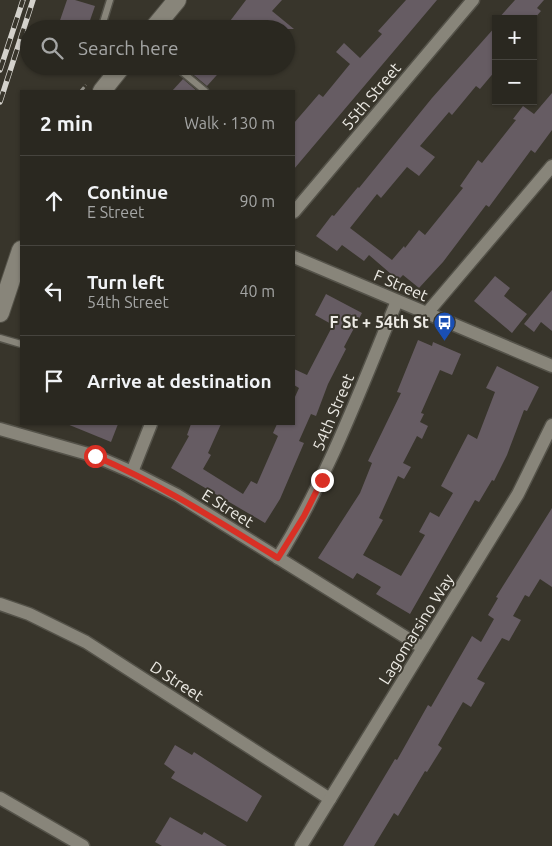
<!DOCTYPE html>
<meta charset="utf-8">
<style>
body{margin:0;font-family:Ubuntu,sans-serif;background:#323029;color:#f1f3f6}
.controls{position:absolute;right:15px;top:15px;display:grid;overflow:hidden;border-radius:0px;box-shadow:0 1px 4px #0004}
.controls button{width:45px;height:45px;display:grid;place-items:center;padding:0;border:0;border-bottom:1px solid #46443e;background:#2a2820;color:#f1f3f6;font:25px sans-serif}
.stop{position:absolute;width:15px;height:15px;margin:-11px;border:4px solid #d93025;border-radius:50%;background:#fff}
.stop.end{background:#d93025;border-color:#fff;box-shadow:0 1px 5px #0008}
.list{margin:0;padding:0;list-style:none}
h2{display:flex;justify-content:space-between;align-items:center;height:65px;margin:0;padding:0 20px;font-size:21px}
h2 small{font-size:16px;font-weight:400;color:#a5a6a5}
.list li{display:grid;grid-template-columns:32px 1fr auto;gap:15px;align-items:center;box-sizing:border-box;height:90px;padding:0 20px;border-top:1px solid #46443e}
.list b{display:block;font-size:19px;white-space:nowrap}
.list p{margin:0;font-size:16px;white-space:nowrap;color:#a5a6a5}
.list em{font-size:16px;font-style:normal;color:#a5a6a5}
.icon{flex:none;width:28px;height:28px;fill:none;stroke:currentColor;stroke-width:2;stroke-linecap:round;stroke-linejoin:round}
.map{position:relative;flex:none;width:552px;height:846px;overflow:hidden}
.search{position:absolute;background:#2a2820;box-shadow:0 1px 4px #0004;left:20px;top:20px;width:275px;height:55px;display:flex;align-items:center;gap:12px;box-sizing:border-box;padding:0 18px;border-radius:28px;color:#a5a6a5;font-size:19px}
.panel{position:absolute;background:#2a2820;box-shadow:0 1px 4px #0004;left:20px;top:90px;width:275px;height:335px;border-radius:0px}
.map>svg:first-child{display:block}
</style>
<div class="map">
<svg width="552" height="846" viewBox="0 0 552 846">
<rect width="100%" height="100%" fill="#38352b"/>
<g fill="#665c63">
<path d="M67,0H75L95,6L87,29H57Z"/>
<path d="M246,0H282L272,11L294,29H224Z"/>
<path d="M406,0H437L294,169V123L319,94L323,97L350,64L336,52L344,43L360,58L382,34L378,31Z"/>
<path d="M515,0H544L537,8L541,11L534,19H498Z"/>
<path d="M496,26V70L480,89L476,86L452,115L449,112L420,146L435,157L419,176L407,167L381,198L377,194L350,228L392,260L404,246L405,248L419,230L425,235L463,188L460,186L478,160L482,163L516,120L513,119L523,106L534,114L552,93V130L535,153L531,150L489,207L486,205L443,262L419,288L403,275L398,280L369,255L364,261L342,245L337,251L316,236L332,215L334,216L358,187L359,188L432,98Z"/>
<path d="M193,66H225L207,86L189,71Z"/>
<path d="M183,79L197,91H172Z"/>
<path d="M495,276L510,288L504,296L527,314L512,333L474,301Z"/>
<path d="M552,290V331L541,322L534,332L524,324Z"/>
<path d="M326,294L362,313L344,347L346,349L328,384L316,416L311,414L299,441L304,443L280,499L265,523L171,468L189,436L187,435L191,424H221L208,453L211,455L203,469L243,494L251,481L257,484L278,436L273,433L277,424H294V399L299,388L294,385V369L307,375L333,325L315,315Z"/>
<path d="M418,340L432,346L433,342L461,354L452,375L440,370L421,413L424,414L420,422L428,426L422,439L417,436L403,463L411,467L404,479L398,476L379,518L383,520L363,555L401,576L425,535L419,532L430,512L439,517L453,493L441,486L468,434L477,439L495,392L486,388L497,366L539,387L527,411L524,410L507,455L494,481L492,480L479,502L475,500L410,614L376,594L381,587L357,573L353,579L318,558L360,493L372,463L368,461L401,393L397,392Z"/>
<path d="M67,424H118L111,442Z"/>
<path d="M552,508V587L540,579L529,597L525,595L513,616L521,620L509,641L502,638L477,679L485,683L471,707L463,702L438,745L442,748L427,772L425,771L398,816L394,813L374,846H343L395,759L397,760L428,705L431,707L472,636L481,642L494,619L488,615L498,598L496,597Z"/>
<path d="M175,745L192,755L194,752L262,796L247,822L171,778L175,772L164,764Z"/>
<path d="M170,817L202,835L204,832L227,846H162L155,842Z"/>
</g>
<g fill="none" stroke-linecap="round" stroke-linejoin="round">
<defs>
<g id="lane">
<path d="M101,29L110,0"/>
<path d="M100,66L110,79"/>
<path d="M175,66L205,91"/>
<path d="M0,338L21,344"/>
</g>
<g id="street">
<path d="M294,212L473,0"/>
<path d="M294,257L552,366"/>
<path d="M427,313L552,166"/>
<path d="M0,429L95,456L132,472L177,495L423,648"/>
<path d="M132,472L151,424"/>
<path d="M278,558C328,477 361,388 397,301"/>
<path d="M0,604L29,614L86,642L330,799"/>
<path d="M0,798L83,846"/>
<path d="M301,846L518,494L552,425"/>
</g>
<g id="secondary">
<path d="M153,29L177,0"/>
<path d="M102,91L122,66"/>
<path d="M0,313L21,250"/>
</g>
</defs>
<use href="#lane" stroke="#545249" stroke-width="9"/>
<use href="#street" stroke="#545249" stroke-width="15"/>
<use href="#secondary" stroke="#545249" stroke-width="20"/>
<g stroke="#939189" stroke-width="3" stroke-dasharray="5 2.5" stroke-linecap="butt">
<path d="M132,29L137,23"/>
<path d="M81,91L86,85"/>
</g>
<use href="#lane" stroke="#88857a" stroke-width="6"/>
<use href="#street" stroke="#88857a" stroke-width="12"/>
<use href="#secondary" stroke="#88857a" stroke-width="18"/>
<defs>
<g id="rail">
<path d="M0,70L23,0"/>
<path d="M0,102L33,0"/>
</g>
</defs>
<use href="#rail" stroke="#d4d2cc" stroke-width="5.5"/>
<use href="#rail" stroke="#38352b" stroke-width="4" stroke-dasharray="11" stroke-linecap="butt"/>
</g>
<g fill="none" stroke-linecap="round" stroke-linejoin="round">
<path stroke="#d93025" stroke-width="6" d="M95,456C160,484 218,521 278,558L304,516L322,480"/>
</g>
<defs>
<symbol id="bus-pin" viewBox="-11 -11 22 30"><path d="M0 17L-7.5 6A9.5 9.5 0 1 1 7.5 6Z" fill="#1a4fb4" stroke="#38352b"/><path d="M-5-6H5V4H4V6H2V4H-2V6H-4V4H-5ZM-3.5-4V0h7V-4ZM-3.5 1.2v1.5H-2V1.2ZM2 1.2v1.5H3.5V1.2Z" fill="#fff"/></symbol>
</defs>
<g fill-rule="evenodd">
<use href="#bus-pin" x="432" y="310" width="25" height="34"/>
</g>
<g text-anchor="middle" dominant-baseline="central" stroke-width="4" stroke-linejoin="round" paint-order="stroke">
<g font-size="16" fill="#eceae4" stroke="#38352b">
<text transform="translate(371 96) rotate(-50)">55th Street</text>
<text transform="translate(401 285) rotate(23)">F Street</text>
<text transform="translate(333 412) rotate(-67)">54th Street</text>
<text transform="translate(228 508) rotate(32)">E Street</text>
<text transform="translate(416 629) rotate(-58)">Lagomarsino Way</text>
<text transform="translate(177 681) rotate(33)">D Street</text>
</g>
<g font-size="16" font-weight="bold" fill="#eceae4" stroke="#38352b" text-anchor="end">
<text x="429" y="322">F St + 54th St</text>
</g>
</g>
</svg>
<div class="controls">
<button>+</button>
<button>−</button>
</div>
<div class="stop" style="left:95px;top:456px"></div>
<div class="stop end" style="left:322px;top:480px"></div>
<div class="search"><svg class="icon" aria-label="search" viewBox="0 0 24 24"><circle cx="10" cy="10" r="6"/><path d="M15 15l6 6"/></svg>Search here</div>
<section class="panel">
<h2>2 min<small>Walk · 130 m</small></h2>
<ul class="list">
<li><svg class="icon" aria-label="ahead" viewBox="0 0 24 24"><path d="M12 20V5M6 11l6-6 6 6"/></svg><div><b>Continue</b><p>E Street</p></div><em>90 m</em></li>
<li><svg class="icon" aria-label="left" viewBox="0 0 24 24"><path d="M17 20v-9H6M10 6l-5 5 5 5"/></svg><div><b>Turn left</b><p>54th Street</p></div><em>40 m</em></li>
<li><svg class="icon" aria-label="arrive" viewBox="0 0 24 24"><path d="M6 21V4h12l-3 4 3 4H6"/></svg><div><b>Arrive at destination</b></div></li>
</ul>
</section>
</div>
